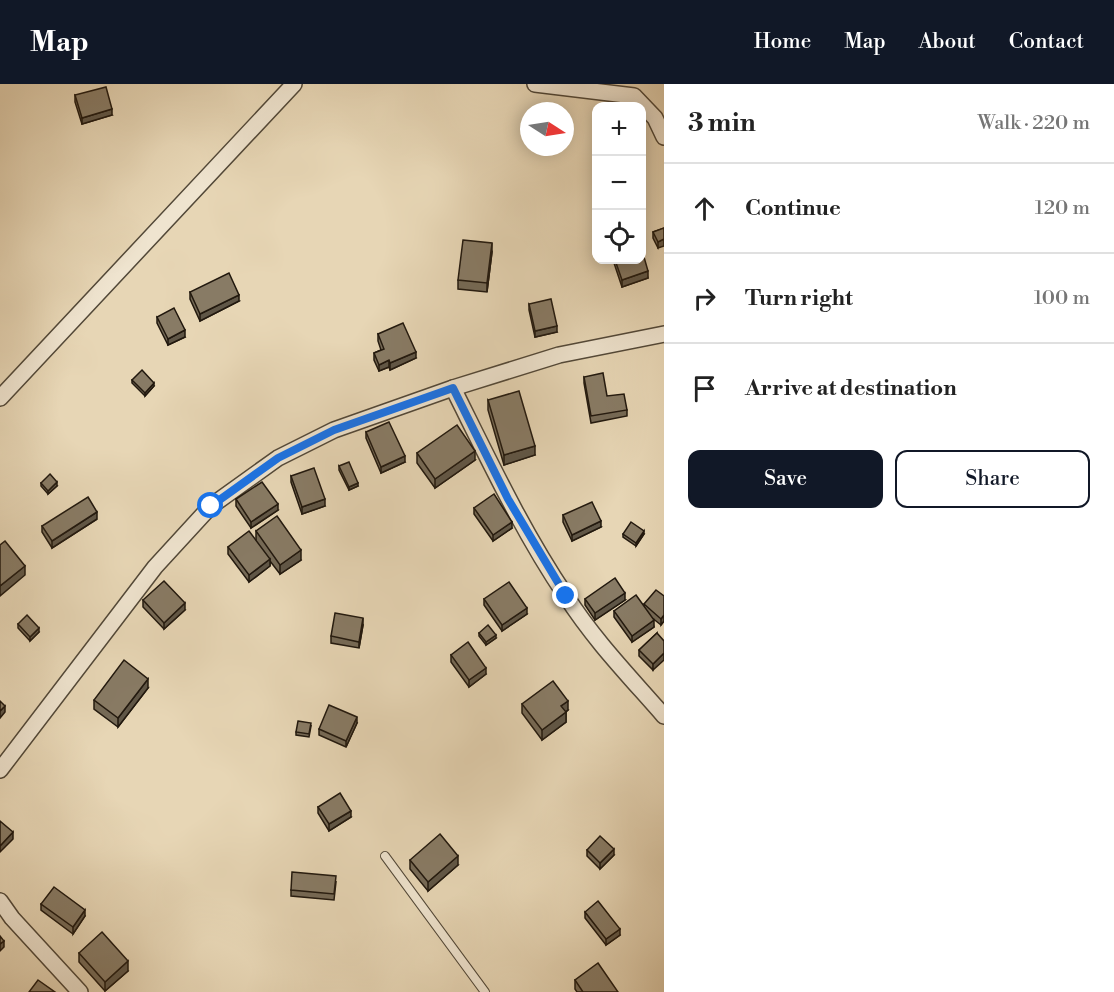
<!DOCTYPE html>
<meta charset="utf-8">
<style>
body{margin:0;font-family:"Libre Bodoni",serif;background:#f2f2f2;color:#222}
.controls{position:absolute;right:18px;top:18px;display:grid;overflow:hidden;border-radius:12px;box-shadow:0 3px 15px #0003}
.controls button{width:54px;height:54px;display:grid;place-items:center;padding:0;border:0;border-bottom:2px solid #e0e0e0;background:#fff;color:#222;font:30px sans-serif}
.compass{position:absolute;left:520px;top:18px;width:54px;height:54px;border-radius:50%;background:#fff;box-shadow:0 3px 15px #0003;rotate:102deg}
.stop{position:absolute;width:18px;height:18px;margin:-14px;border:4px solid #1a73e8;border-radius:50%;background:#fff}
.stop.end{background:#1a73e8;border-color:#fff;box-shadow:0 2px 6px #0008}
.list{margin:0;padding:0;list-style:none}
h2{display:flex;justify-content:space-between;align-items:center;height:78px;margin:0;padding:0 24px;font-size:26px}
h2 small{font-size:20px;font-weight:400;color:#767676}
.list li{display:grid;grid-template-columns:39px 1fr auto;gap:18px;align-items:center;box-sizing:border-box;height:90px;padding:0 24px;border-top:2px solid #e0e0e0}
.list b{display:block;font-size:22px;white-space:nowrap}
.list em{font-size:20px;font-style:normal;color:#767676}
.actions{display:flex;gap:12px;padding:18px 24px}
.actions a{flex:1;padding:14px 0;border:2px solid #111827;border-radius:12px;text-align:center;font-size:21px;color:#111827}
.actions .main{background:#111827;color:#fff}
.icon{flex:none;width:33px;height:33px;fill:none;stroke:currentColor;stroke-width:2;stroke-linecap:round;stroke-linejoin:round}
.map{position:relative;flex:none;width:664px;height:908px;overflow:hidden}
header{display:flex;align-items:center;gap:36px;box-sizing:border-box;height:84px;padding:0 30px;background:#111827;color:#fff}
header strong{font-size:28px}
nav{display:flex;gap:33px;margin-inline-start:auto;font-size:21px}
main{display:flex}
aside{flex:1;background:#fff}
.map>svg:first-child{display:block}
</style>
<header>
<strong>Map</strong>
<nav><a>Home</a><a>Map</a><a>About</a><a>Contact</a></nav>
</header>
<main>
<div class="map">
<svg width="664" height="908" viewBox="0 0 664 908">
<rect width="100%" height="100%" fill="#e7d6b5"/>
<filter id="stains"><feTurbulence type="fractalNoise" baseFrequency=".00333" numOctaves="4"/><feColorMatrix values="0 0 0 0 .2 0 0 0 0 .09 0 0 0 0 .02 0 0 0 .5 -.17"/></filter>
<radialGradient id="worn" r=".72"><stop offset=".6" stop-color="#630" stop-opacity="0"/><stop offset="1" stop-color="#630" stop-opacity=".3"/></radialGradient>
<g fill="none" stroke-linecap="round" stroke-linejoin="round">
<defs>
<path id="service" d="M385,772L485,908"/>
<g id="minor">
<path d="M535,0L634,12L655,34L664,53"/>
<path d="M453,304C488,374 522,447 566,512C594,556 630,593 664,632"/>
<path d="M0,314L294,0"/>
<path d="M0,686L155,483L211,422L278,374L334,346L453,304L559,271L664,250"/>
<path d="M0,817L12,834L80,908"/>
</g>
</defs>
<use href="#service" stroke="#524838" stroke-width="10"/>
<use href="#minor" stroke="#524838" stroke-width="18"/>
<use href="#service" stroke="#efe4cf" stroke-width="8"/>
<use href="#minor" stroke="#efe4cf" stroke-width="15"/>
</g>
<g fill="#756a57" stroke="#21180e" stroke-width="1.5">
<path d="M75,11L112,31L82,40L75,18Z"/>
<path d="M664,144L658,164L653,154V148Z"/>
<path d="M492,168L487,208L458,205V196Z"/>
<path d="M613,176H642L648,194L622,203Z"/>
<path d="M190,208L239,217L200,237L190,215Z"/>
<path d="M529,220L557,248L535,253L529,226Z"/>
<path d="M157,233L185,253L168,261L157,239Z"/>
<path d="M378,250L416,274L390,286L389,283L379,287L374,276V269L381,266L378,257Z"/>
<path d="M584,293L607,312L627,326V332L591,339L584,299Z"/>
<path d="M132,296L154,302L145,312L132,299Z"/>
<path d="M488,316L535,371L504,381L488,326Z"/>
<path d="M366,348L405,378L381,389L366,354Z"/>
<path d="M417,369L475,376L435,404L417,379Z"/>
<path d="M339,382L358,402L349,406L339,386Z"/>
<path d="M291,392L325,422L302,430L291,398Z"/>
<path d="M41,399L57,402L48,410L41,402Z"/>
<path d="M236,415L278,426L251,444L236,422Z"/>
<path d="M474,424L512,444L493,457L474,430Z"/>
<path d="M563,431L601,443L572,457L563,438Z"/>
<path d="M97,435L52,464L42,448V442Z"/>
<path d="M256,447L301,476L280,490L270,477V482L249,498L228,470V463L256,456Z"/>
<path d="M623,450H644L636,462L623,453Z"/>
<path d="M664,512V537L661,541L651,533L654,543L632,558L614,533V527L644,523V520Z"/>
<path d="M484,515L527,530L502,547L484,521Z"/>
<path d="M585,515L625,516L595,536L585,521Z"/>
<path d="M143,516L185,526L164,545L143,523Z"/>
<path d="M18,540L39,548L30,557L18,544Z"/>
<path d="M363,541L359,564L331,559V552Z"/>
<path d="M479,549L496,554L486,561L479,552Z"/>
<path d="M657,549L653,586L639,572V566Z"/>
<path d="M451,571L486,590L469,603L451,578Z"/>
<path d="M148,604L118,643L94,625V616Z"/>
<path d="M522,620L568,626L566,628V638L542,656L522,629Z"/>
<path d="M357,639L346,663L319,651V645Z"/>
<path d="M311,642L309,653L296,651V648Z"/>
<path d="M318,723L351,733L329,747L318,729Z"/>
<path d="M587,766L614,771L600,785L587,772Z"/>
<path d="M410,776L458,781L428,807L410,785Z"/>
<path d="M336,798L334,816L291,812V806Z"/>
<path d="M41,820L85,832L73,850L41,826Z"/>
<path d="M585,828L620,851L606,861L585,834Z"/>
<path d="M79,869L128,887L105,907L79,878Z"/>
<path d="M575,896L618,908H577L575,905Z"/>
</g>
<g fill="#5f5647" stroke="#21180e" stroke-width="1.5">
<path d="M112,25V31L82,40V34Z"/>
<path d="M664,155V162L658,164V158Z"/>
<path d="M492,159V168L487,208V199Z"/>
<path d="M648,187V194L622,203V196Z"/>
<path d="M239,211V217L200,237V230Z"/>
<path d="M557,242V248L535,253V247Z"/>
<path d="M185,246V253L168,261V255Z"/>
<path d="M416,268V274L390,286V279Z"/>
<path d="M389,276V283L379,287V281Z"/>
<path d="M154,299V302L145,312V309Z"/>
<path d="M535,362V371L504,381V371Z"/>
<path d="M475,367V376L435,404V395Z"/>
<path d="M405,372V378L381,389V383Z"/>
<path d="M57,398V402L48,410V407Z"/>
<path d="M358,399V402L349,406V403Z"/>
<path d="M325,415V422L302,430V423Z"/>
<path d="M278,420V426L251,444V438Z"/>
<path d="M97,428V435L52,464V457Z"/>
<path d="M601,437V443L572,457V451Z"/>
<path d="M512,438V444L493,457V451Z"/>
<path d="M644,447V450L636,462V459Z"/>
<path d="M301,466V476L280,490V481Z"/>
<path d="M270,475V482L249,498V491Z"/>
<path d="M25,482V491L0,512V502Z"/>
<path d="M625,509V516L595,536V529Z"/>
<path d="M185,519V526L164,545V539Z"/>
<path d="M527,524V530L502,547V541Z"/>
<path d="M664,531V537L661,541V535Z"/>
<path d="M363,534V541L359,564V558Z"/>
<path d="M654,536V543L632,558V552Z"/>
<path d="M39,544V548L30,557V553Z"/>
<path d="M496,551V554L486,561V558Z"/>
<path d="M664,569V576L653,586V580Z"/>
<path d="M486,584V590L469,603V596Z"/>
<path d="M148,595V604L118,643V634Z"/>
<path d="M568,617V626L561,631V622Z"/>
<path d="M5,622V628L0,634V627Z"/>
<path d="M566,628V638L542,656V646Z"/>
<path d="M357,633V639L346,663V657Z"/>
<path d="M351,727V733L329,747V740Z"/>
<path d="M13,748V755L0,768V762Z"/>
<path d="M614,765V771L600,785V779Z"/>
<path d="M458,772V781L428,807V798Z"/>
<path d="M85,826V832L73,850V843Z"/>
<path d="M620,845V851L606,861V855Z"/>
<path d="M4,857V863L0,867V860Z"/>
<path d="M128,877V887L105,907V898Z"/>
</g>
<g fill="#887b65" stroke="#21180e" stroke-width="1.5">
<path d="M106,3L112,25L82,34L75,11Z"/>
<path d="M664,144V155L658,158L653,148Z"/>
<path d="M463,156L492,159L487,199L458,196Z"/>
<path d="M642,166L648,187L622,196L615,176H642Z"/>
<path d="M229,189L239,211L200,230L190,208Z"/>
<path d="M551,215L557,242L535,247L529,220Z"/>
<path d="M174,224L185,246L168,255L157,233Z"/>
<path d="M403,239L416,268L390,279L389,276L379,281L374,269L384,265L378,250Z"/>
<path d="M142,286L154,299L145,309L132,296Z"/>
<path d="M603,289L607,312L624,310L627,326L591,332L584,293Z"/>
<path d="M519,307L535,362L504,371L488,316Z"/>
<path d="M389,338L405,372L381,383L366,348Z"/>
<path d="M457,341L475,367L435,395L417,369Z"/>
<path d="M349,378L358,399L349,403L339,382Z"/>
<path d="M314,384L325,415L302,423L291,392Z"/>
<path d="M50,390L57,398L48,407L41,399Z"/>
<path d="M262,398L278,420L251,438L236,415Z"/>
<path d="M494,410L512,438L493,451L474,424Z"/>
<path d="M88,413L97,428L52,457L42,442Z"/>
<path d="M592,418L601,437L572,451L563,431Z"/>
<path d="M277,432L301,466L280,481L256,447Z"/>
<path d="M631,438L644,447L636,459L623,450Z"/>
<path d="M249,447L270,475L249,491L228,463Z"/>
<path d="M5,457L25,482L0,502V461Z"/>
<path d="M615,494L625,509L595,529L585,515Z"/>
<path d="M164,497L185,519L164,539L143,516Z"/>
<path d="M509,498L527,524L502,541L484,515Z"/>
<path d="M656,506L664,512V531L661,535L644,520Z"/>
<path d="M636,511L654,536L632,552L614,527Z"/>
<path d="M335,529L363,534L359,558L331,552Z"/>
<path d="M27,531L39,544L30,553L18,540Z"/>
<path d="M488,541L496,551L486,558L479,549Z"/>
<path d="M657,549L664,557V569L653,580L639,566Z"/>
<path d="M468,558L486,584L469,596L451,571Z"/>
<path d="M124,576L148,595L118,634L94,616Z"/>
<path d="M553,597L568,617L561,622L566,628L542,646L522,620Z"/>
<path d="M0,617L5,622L0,627Z"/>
<path d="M329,621L357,633L346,657L319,645Z"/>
<path d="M298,637L311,639L309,650L296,648Z"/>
<path d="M340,709L351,727L329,740L318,723Z"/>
<path d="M0,737L13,748L0,762Z"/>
<path d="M440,750L458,772L428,798L410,776Z"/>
<path d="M600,752L614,765L600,779L587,766Z"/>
<path d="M292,788L336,792L334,810L291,806Z"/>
<path d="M54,803L85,826L73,843L41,820Z"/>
<path d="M598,817L620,845L606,855L585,828Z"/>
<path d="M102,848L128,877L105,898L79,869Z"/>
<path d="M0,852L4,857L0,860Z"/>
<path d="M598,879L618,908H583L575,896Z"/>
<path d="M38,896L55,908H29Z"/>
</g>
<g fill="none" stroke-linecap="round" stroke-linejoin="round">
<path stroke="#1a73e8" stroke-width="8" d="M211,422L278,374L334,346L453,304L508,415L566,512"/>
</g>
<rect width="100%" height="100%" filter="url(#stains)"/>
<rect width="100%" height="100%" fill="url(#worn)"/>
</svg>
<div class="controls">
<button>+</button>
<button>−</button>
<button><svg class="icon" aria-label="locate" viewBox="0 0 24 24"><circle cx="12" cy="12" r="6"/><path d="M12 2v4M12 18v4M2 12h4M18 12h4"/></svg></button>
</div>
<svg class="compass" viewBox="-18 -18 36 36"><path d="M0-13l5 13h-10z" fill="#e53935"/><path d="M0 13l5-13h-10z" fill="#767676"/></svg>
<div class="stop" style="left:211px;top:422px"></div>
<div class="stop end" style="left:566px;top:512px"></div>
</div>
<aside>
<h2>3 min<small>Walk · 220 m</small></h2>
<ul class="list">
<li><svg class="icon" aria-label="ahead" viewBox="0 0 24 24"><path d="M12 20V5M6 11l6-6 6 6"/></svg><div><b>Continue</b></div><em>120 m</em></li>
<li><svg class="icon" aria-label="right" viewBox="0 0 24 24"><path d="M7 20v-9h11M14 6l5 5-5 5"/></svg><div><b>Turn right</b></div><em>100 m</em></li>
<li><svg class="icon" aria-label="arrive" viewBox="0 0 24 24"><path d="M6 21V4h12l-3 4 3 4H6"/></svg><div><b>Arrive at destination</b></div></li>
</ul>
<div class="actions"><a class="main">Save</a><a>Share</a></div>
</aside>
</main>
